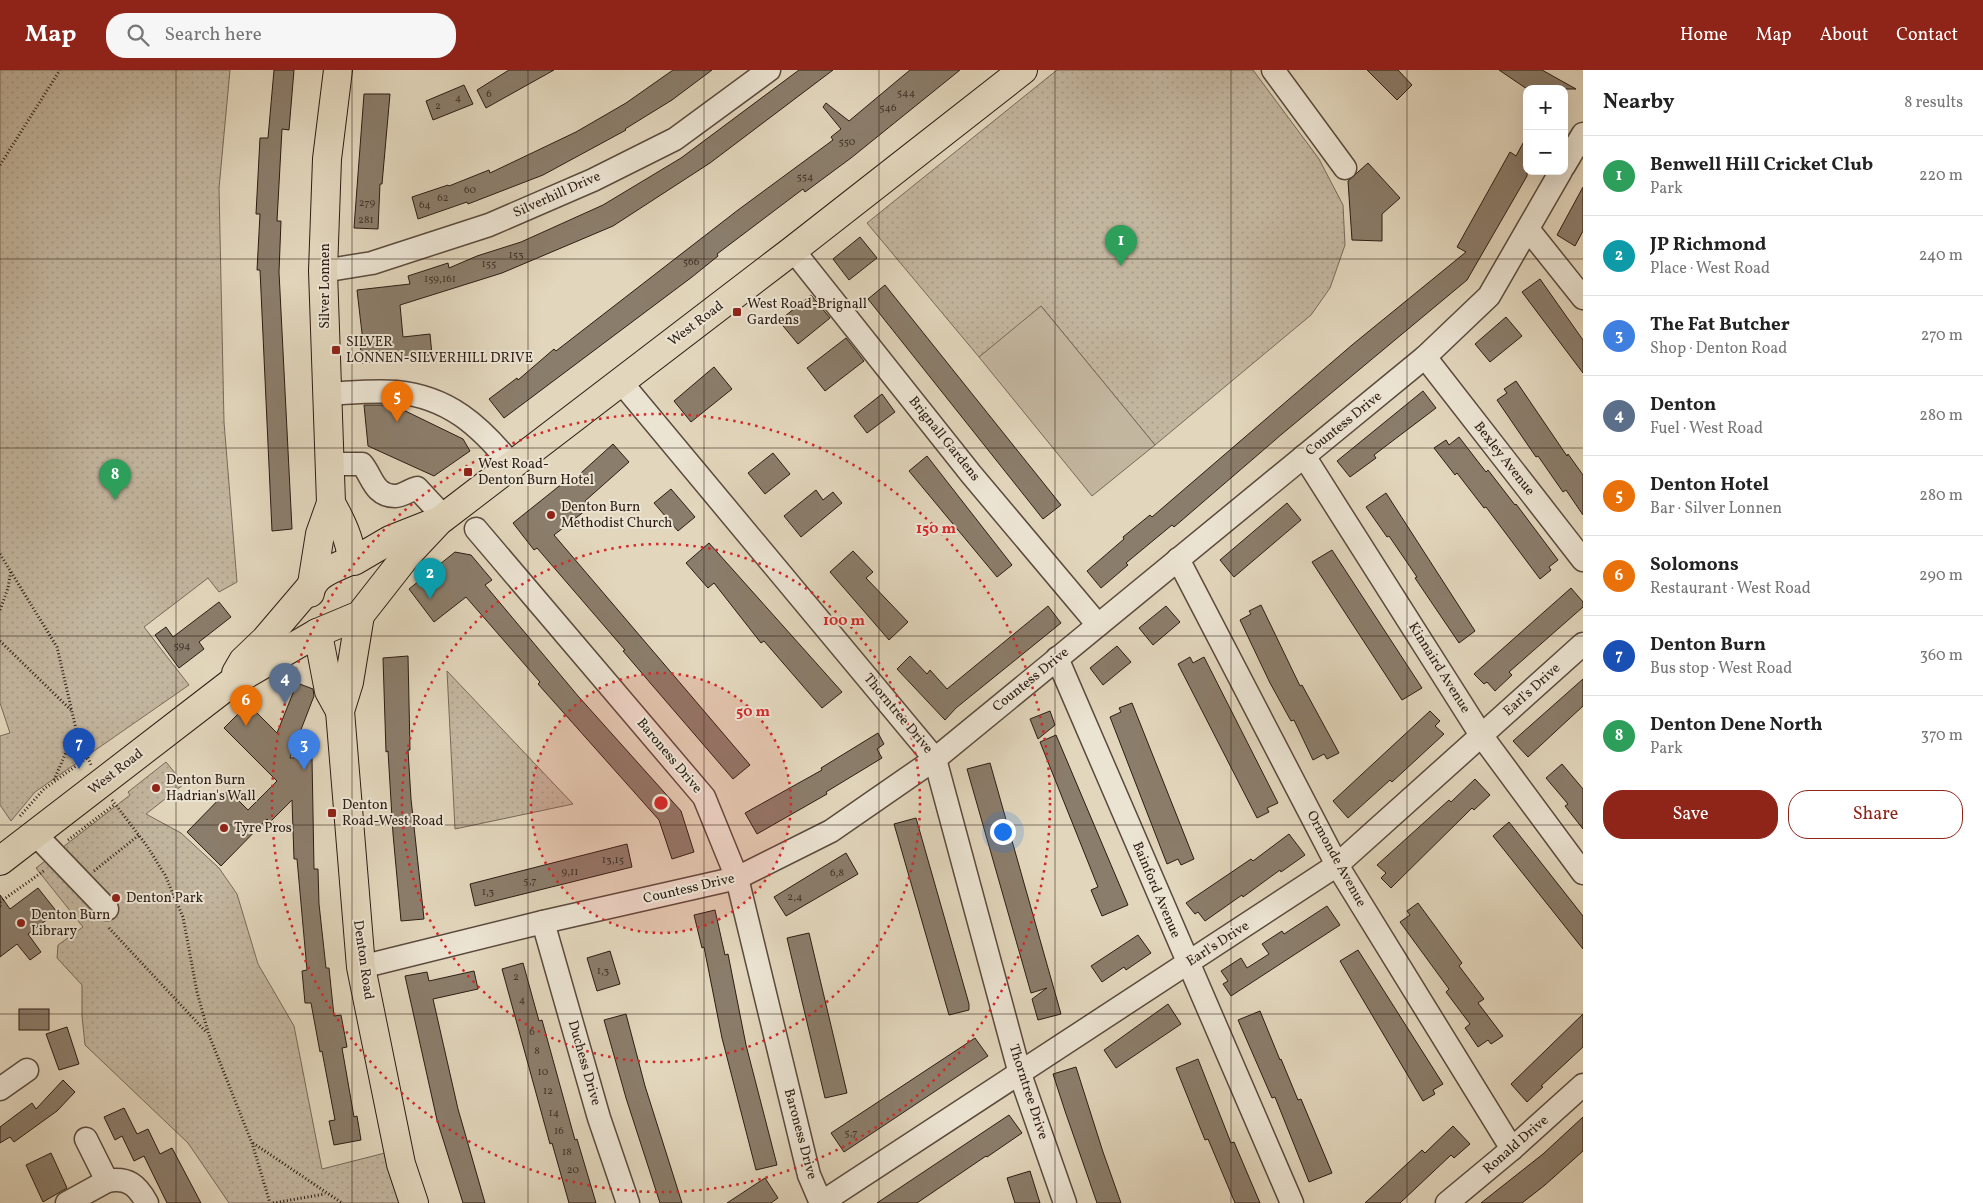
<!DOCTYPE html>
<meta charset="utf-8">
<style>
body{margin:0;font-family:Vollkorn,serif;background:#f6f6f6;color:#222}
.controls{position:absolute;right:15px;top:15px;display:grid;overflow:hidden;border-radius:10px;box-shadow:0 5px 20px #0002}
.controls button{width:45px;height:45px;display:grid;place-items:center;padding:0;border:0;border-bottom:1px solid #e0e0e0;background:#fff;color:#222;font:25px sans-serif}
.you{position:absolute;left:1002px;top:761px;width:18px;height:18px;margin:-12px;border:4px solid #fff;border-radius:50%;background:#1a73e8;box-shadow:0 0 0 8px #1a73e833}
.badge{display:grid;place-items:center;width:32px;height:32px;border-radius:50%;background:#8f2418;color:#fff;font-size:16px;font-weight:700}
.pin{position:absolute;translate:-50% -41px;filter:drop-shadow(0 1px 2px #0008)}
.pin::after{content:'';position:absolute;top:26px;width:18px;height:15px;background:inherit;clip-path:polygon(0 0,100% 0,50% 100%)}
.list{margin:0;padding:0;list-style:none}
h2{display:flex;justify-content:space-between;align-items:center;height:65px;margin:0;padding:0 20px;font-size:21px}
h2 small{font-size:16px;font-weight:400;color:#767676}
.list li{display:grid;grid-template-columns:32px 1fr auto;gap:15px;align-items:center;box-sizing:border-box;height:80px;padding:0 20px;border-top:1px solid #e0e0e0}
.list b{display:block;font-size:19px;white-space:nowrap}
.list p{margin:0;font-size:16px;white-space:nowrap;color:#767676}
.list em{font-size:16px;font-style:normal;color:#767676}
.actions{display:flex;gap:10px;padding:15px 20px}
.actions a{flex:1;padding:11px 0;border:1px solid #8f2418;border-radius:20px;text-align:center;font-size:18px;color:#8f2418}
.actions .main{background:#8f2418;color:#fff}
.icon{flex:none;width:28px;height:28px;fill:none;stroke:currentColor;stroke-width:2;stroke-linecap:round;stroke-linejoin:round}
.map{position:relative;flex:none;width:1583px;height:1133px;overflow:hidden}
header{display:flex;align-items:center;gap:30px;box-sizing:border-box;height:70px;padding:0 25px;background:#8f2418;color:#fff}
header strong{font-size:24px}
nav{display:flex;gap:28px;margin-inline-start:auto;font-size:18px}
.search{width:350px;height:45px;background:#f6f6f6;display:flex;align-items:center;gap:12px;box-sizing:border-box;padding:0 18px;border-radius:20px;color:#767676;font-size:19px}
main{display:flex}
aside{flex:1;background:#fff}
.map>svg:first-child{display:block}
</style>
<header>
<strong>Map</strong>
<div class="search"><svg class="icon" aria-label="search" viewBox="0 0 24 24"><circle cx="10" cy="10" r="6"/><path d="M15 15l6 6"/></svg>Search here</div>
<nav><a>Home</a><a>Map</a><a>About</a><a>Contact</a></nav>
</header>
<main>
<div class="map">
<svg width="1583" height="1133" viewBox="0 0 1583 1133">
<defs>
<pattern id="green-dots" width="8" height="8" patternUnits="userSpaceOnUse" patternTransform="scale(1.25)"><rect width="8" height="8" fill="#c3b69f"/><path d="M2 2h.1M6 6h.1" fill="none" stroke="#a89c88" stroke-width="1.8" stroke-linecap="round"/></pattern>
</defs>
<rect width="100%" height="100%" fill="#e2d6bc"/>
<filter id="stains"><feTurbulence type="fractalNoise" baseFrequency=".004" numOctaves="4"/><feColorMatrix values="0 0 0 0 .2 0 0 0 0 .09 0 0 0 0 .02 0 0 0 .5 -.17"/></filter>
<radialGradient id="worn" r=".72"><stop offset=".6" stop-color="#630" stop-opacity="0"/><stop offset="1" stop-color="#630" stop-opacity=".3"/></radialGradient>
<g fill="url(#green-dots)" stroke="#786959">
<path d="M0,0H230L219,118L224,352L237,512L219,522L208,508L144,557L189,615L35,722L11,751L0,735V666L10,663L0,633Z"/>
<path d="M1057,0H1253L1319,89L1343,135L1345,175L1330,218L1311,245L1155,375L1042,237L979,287L867,153Z"/>
<path d="M447,601L573,734L455,759Z"/>
<path d="M166,692L184,714L146,744L181,763L219,798L237,824L258,894L294,956L322,1099L385,1083L400,1133H229L188,1073L85,975L82,946V915L57,888L58,875L83,857L36,798L130,725L128,722Z"/>
</g>
<path fill="#c3b69f" stroke="#786959" d="M1041,236L1155,375L1092,426L979,287Z"/>
<g fill="#8b7d6b" stroke="#2c1c13">
<path d="M274,0H294L289,60L282,59L277,151H281L279,202L292,459L272,461L260,200H257L260,144H256L260,68H268Z"/>
<path d="M509,0H554L486,38L477,20Z"/>
<path d="M673,0H712L672,30L625,59L626,60L543,105L468,134L467,132L418,149L412,127L448,115L449,116L489,100L490,103L576,62L626,33Z"/>
<path d="M799,0H833L710,93L613,156L502,203L400,235L403,267L430,264L432,285L362,293L360,272H363L357,220L410,214L408,206L448,193L449,198L477,186L521,172L603,135L681,88Z"/>
<path d="M910,0H960L851,88L805,122L803,119L717,184L718,186L692,207L504,348L489,329L517,308L518,310L554,279L556,281L738,140L833,70L831,67L841,59L823,37L826,33L849,51Z"/>
<path d="M1367,0H1398L1412,15L1397,30Z"/>
<path d="M1499,0H1542L1576,19H1527Z"/>
<path d="M464,15L473,34L433,50L426,31Z"/>
<path d="M364,24H390L382,114H380L378,159L354,158Z"/>
<path d="M1527,66V106L1467,210L1282,364L1174,457L1172,455L1126,493L1128,495L1101,518L1087,501L1124,469L1123,467L1150,445L1152,447L1352,275L1466,182L1457,177L1510,82L1516,86Z"/>
<path d="M1368,93L1400,128L1382,144V171L1352,170L1348,111Z"/>
<path d="M1583,117V161L1575,176L1557,165Z"/>
<path d="M860,167L877,188L849,210L833,189Z"/>
<path d="M1540,209L1583,270V303L1522,222Z"/>
<path d="M885,215L1061,435L1043,449L868,229Z"/>
<path d="M811,225L830,248L798,274L779,251Z"/>
<path d="M1506,247L1522,266L1490,292L1475,274Z"/>
<path d="M846,268L864,291L825,321L807,298Z"/>
<path d="M714,297L732,319L691,352L674,331Z"/>
<path d="M1516,311L1567,386L1568,384L1583,405V445L1566,420L1563,422L1538,386L1536,387L1497,330L1507,323L1504,319Z"/>
<path d="M1423,321L1436,338L1374,385L1376,388L1350,407L1337,391Z"/>
<path d="M882,324L895,342L867,363L854,346Z"/>
<path d="M364,335H393L463,369L470,381L434,406L368,376Z"/>
<path d="M1459,367L1486,402L1488,400L1515,435L1516,434L1558,490L1549,497L1551,500L1540,509L1486,437L1484,438L1457,403L1455,405L1434,378L1446,370L1449,375Z"/>
<path d="M613,374L629,392L585,431L590,437L554,465L750,695L733,709L652,615L623,581L625,580L537,478L534,480L513,453L568,409L571,412Z"/>
<path d="M773,383L790,404L765,424L748,403Z"/>
<path d="M927,386L1012,495L997,507L909,401Z"/>
<path d="M671,419L695,447L678,461L654,433Z"/>
<path d="M816,420L823,430L833,422L842,433L801,467L784,446Z"/>
<path d="M1386,423L1475,561L1459,573L1415,508L1417,507L1389,466L1387,467L1366,437Z"/>
<path d="M1287,433L1301,450L1234,507L1220,490Z"/>
<path d="M709,473L842,622L822,638L764,571L761,573L714,513L708,518L686,493Z"/>
<path d="M1332,480L1422,618L1402,630L1312,492Z"/>
<path d="M853,481L873,502L866,508L908,552L889,570L830,502Z"/>
<path d="M455,482L471,485L492,510L485,515L578,626L681,741L694,782L672,789L659,750L538,614L540,612L466,527L434,552L409,519Z"/>
<path d="M1571,518L1583,532V537L1509,602L1512,605L1495,621L1487,612L1484,614L1474,604Z"/>
<path d="M219,532L231,547L199,572L204,579L179,598L155,565L166,557L173,567Z"/>
<path d="M1261,535L1300,616L1302,615L1339,683L1327,689L1324,684L1313,690L1294,650L1291,651L1270,613L1240,550L1251,544L1249,541Z"/>
<path d="M1048,536L1061,553L956,638L945,650L897,599L910,586L927,604L930,600L947,619Z"/>
<path d="M1166,536L1180,552L1153,575L1139,558Z"/>
<path d="M1117,576L1131,592L1103,615L1090,598Z"/>
<path d="M408,586L410,680H408L411,729L424,849L401,851L393,764L388,681L386,682L383,588Z"/>
<path d="M1190,587L1193,593L1204,587L1278,733L1267,738L1269,742L1257,748L1178,594Z"/>
<path d="M1583,609V636L1528,687L1513,671Z"/>
<path d="M297,613L313,619L314,626L290,688L312,687L314,799H318L319,834L326,898H329L334,946L341,945L347,977L342,978L354,1047L357,1046L361,1070L334,1075L329,1051L335,1050L322,981L320,982L311,933H305L302,901L307,900L297,789H294L292,730L270,752L267,749L221,796L187,762L228,720L248,740L277,711L224,658L248,634L277,663Z"/>
<path d="M1132,633L1194,789L1181,795L1178,789L1167,794L1110,647L1121,642L1119,638Z"/>
<path d="M1050,641L1055,655L1038,669L1030,649Z"/>
<path d="M1430,641L1440,651L1435,656L1444,664L1392,712L1390,710L1348,748L1333,731Z"/>
<path d="M878,663L884,674L877,679L882,688L826,722L827,724L757,764L745,743L822,700L821,698Z"/>
<path d="M1056,665L1128,835L1102,846L1091,820L1098,817L1040,672Z"/>
<path d="M990,693L1061,944L1038,950L1032,929L1047,918L1031,923L967,699Z"/>
<path d="M1562,694L1583,719V759L1565,736L1568,734L1546,708Z"/>
<path d="M1475,709L1490,725L1474,740L1472,738L1391,818L1381,808L1386,803L1377,795L1449,730L1451,732Z"/>
<path d="M916,748L969,934V940L949,945L894,754Z"/>
<path d="M1509,752L1583,846V879L1493,766Z"/>
<path d="M1289,764L1305,785L1281,802L1280,800L1243,827L1242,825L1205,851L1198,842L1195,844L1186,833L1251,789L1253,791Z"/>
<path d="M627,774L632,797L475,836L470,814Z"/>
<path d="M846,783L858,804L786,846L774,827Z"/>
<path d="M38,818L57,842L28,864L41,882L30,890L17,874L0,887V825L10,839Z"/>
<path d="M1418,833L1462,893L1459,896L1484,929L1478,933L1503,966L1491,974L1488,970L1478,977L1465,958L1470,954L1446,922L1449,919L1400,852L1410,845L1407,841Z"/>
<path d="M1327,836L1340,855L1231,926L1223,914L1228,911L1221,901L1241,888L1247,898L1269,884L1262,874L1282,861L1284,864Z"/>
<path d="M715,840L725,885L728,884L746,975L777,1095L756,1100L722,968L704,877L702,878L694,845Z"/>
<path d="M809,863L847,1023L825,1028L787,868Z"/>
<path d="M1138,865L1151,883L1126,900L1124,897L1102,912L1091,896Z"/>
<path d="M1358,880L1443,1014L1433,1020L1435,1024L1423,1031L1340,891Z"/>
<path d="M610,881L620,914L597,921L587,888Z"/>
<path d="M523,893L539,951L542,950L575,1070L577,1069L596,1133H569L552,1073L550,1074L502,899Z"/>
<path d="M474,901L478,919L433,929L458,1039L485,1133H463L437,1050L405,906L427,902L429,911Z"/>
<path d="M1168,934L1181,954L1116,998L1104,980Z"/>
<rect x="19" y="939" width="30" height="21"/>
<path d="M1260,941L1280,990L1281,989L1298,1030L1301,1029L1332,1103L1309,1112L1275,1027L1272,1028L1238,950Z"/>
<path d="M626,944L645,1016L682,1133H660L626,1028L604,950Z"/>
<path d="M1583,944V977L1541,1016L1543,1017L1527,1032L1511,1014Z"/>
<path d="M67,957L79,994L59,1000L46,964Z"/>
<path d="M975,968L988,986L844,1082L831,1063Z"/>
<path d="M1198,989L1231,1073L1234,1072L1260,1133H1235L1208,1069L1205,1070L1176,998Z"/>
<path d="M1076,997L1103,1082L1121,1133H1097L1065,1041L1053,1004Z"/>
<path d="M63,1010L75,1022L57,1041L14,1072L10,1067L0,1073V1057L32,1033L36,1039Z"/>
<path d="M124,1038L137,1064L148,1059L160,1084L172,1078L201,1133H167L144,1086L134,1091L122,1066L115,1070L104,1047Z"/>
<path d="M1009,1045L1022,1063L987,1087L986,1086L917,1133H877Z"/>
<path d="M1583,1047V1081L1545,1115L1522,1133H1481L1543,1084Z"/>
<path d="M1453,1056L1470,1074L1454,1088L1451,1085L1400,1133H1365L1422,1080L1425,1083Z"/>
<path d="M51,1083L67,1118L43,1132L26,1095Z"/>
<path d="M1030,1101L1040,1133H1015L1007,1108Z"/>
<path d="M765,1108L778,1128L771,1133H727Z"/>
</g>
<g fill="none" stroke-linecap="round" stroke-linejoin="round">
<defs>
<g id="minor">
<path d="M1273,0L1345,98"/>
<path d="M1564,96L1583,64"/>
<path d="M1528,159L1583,228"/>
<path d="M793,180L971,404L1098,555"/>
<path d="M323,201L372,193L489,155L593,110L675,69L769,0"/>
<path d="M1425,287L1583,490"/>
<path d="M621,312L935,689L1020,1004L1065,1133"/>
<path d="M326,324C349,323 373,320 396,322C449,327 480,356 512,395"/>
<path d="M1304,386L1481,665L1583,803"/>
<path d="M329,394H362C372,406 374,426 395,426C402,426 410,420 417,418L444,447"/>
<path d="M476,459L704,727L737,808L809,1105L821,1133"/>
<path d="M1178,489L1337,795L1512,1079"/>
<path d="M1057,588L1292,1133"/>
<path d="M36,765L107,839"/>
<path d="M543,852L599,1048L628,1133"/>
<path d="M361,897L543,852L737,808L831,761L935,689L1425,287L1489,226L1561,101"/>
<path d="M0,1019L27,1000"/>
<path d="M86,1069L107,1111C128,1107 137,1115 147,1133"/>
<path d="M67,1133L107,1111"/>
<path d="M821,1133L1337,795L1583,574"/>
<path d="M1447,1133L1512,1079L1583,1015"/>
</g>
<g id="major">
<path d="M331,433C341,451 350,469 352,490"/>
<path d="M354,491L390,470L433,453"/>
<path d="M312,514L320,464L331,433L323,201L327,89L338,0"/>
<path d="M310,523C313,503 336,498 352,490"/>
<path d="M360,545L349,612L340,641L361,897L401,1094L414,1133"/>
<path d="M317,563L360,545L407,485L439,451L793,180L1023,0"/>
<path d="M318,564L329,621L340,641"/>
<path d="M236,603L243,591L265,570L311,516"/>
<path d="M0,791L231,613L317,563"/>
</g>
</defs>
<use href="#minor" stroke="#5a4a3d" stroke-width="25"/>
<use href="#major" stroke="#2c1c13" stroke-width="30"/>
<g stroke="#2c1c13" stroke-width="3" stroke-dasharray="1 2.5" stroke-linecap="butt">
<path d="M0,95L60,0"/>
<path d="M0,484L57,577L76,659L91,695"/>
<path d="M0,540L8,518L11,500"/>
<path d="M0,571L71,640"/>
<path d="M54,710L76,659"/>
<path d="M112,730L147,776L165,805L183,847L197,922L209,965L252,1073L270,1133"/>
<path d="M20,746L44,719L87,688"/>
<path d="M68,770L115,734"/>
<path d="M94,801L139,765"/>
<path d="M0,832L45,800"/>
<path d="M0,836L1,837"/>
<path d="M109,858L207,963"/>
<path d="M253,1073L342,1133"/>
<path d="M273,1133L325,1124"/>
</g>
<use href="#minor" stroke="#ece4d3" stroke-width="22"/>
<use href="#major" stroke="#e2d6bc" stroke-width="28"/>
</g>
<path fill="none" stroke="#2c1c13" stroke-width="1" stroke-opacity="0.55" d="M176,0V1133M352,0V1133M528,0V1133M704,0V1133M879,0V1133M1055,0V1133M1231,0V1133M1407,0V1133M0,189H1583M0,378H1583M0,566H1583M0,755H1583M0,944H1583"/>
<circle cx="661" cy="733" r="130" fill="#d62828" fill-opacity=".12"/>
<g fill="none" stroke="#d62828" stroke-width="2.5" stroke-dasharray="2.5 5">
<circle cx="661" cy="733" r="130"/>
<circle cx="661" cy="733" r="259"/>
<circle cx="661" cy="733" r="389"/>
</g>
<g fill="#8f2418" stroke="#ece4d3" stroke-width="2">
<rect x="732" y="237" width="10" height="10" rx="2.5"/>
<rect x="331" y="275" width="10" height="10" rx="2.5"/>
<rect x="463" y="397" width="10" height="10" rx="2.5"/>
<circle cx="551" cy="445" r="5"/>
<circle cx="156" cy="718" r="5"/>
<rect x="327" y="738" width="10" height="10" rx="2.5"/>
<circle cx="224" cy="758" r="5"/>
<circle cx="116" cy="828" r="5"/>
<circle cx="21" cy="853" r="5"/>
</g>
<g text-anchor="middle" dominant-baseline="central" stroke-width="4" stroke-linejoin="round" paint-order="stroke">
<g font-size="11" fill="#443429">
<text x="906" y="23">544</text>
<text x="489" y="24">6</text>
<text x="458" y="28">4</text>
<text x="438" y="36">2</text>
<text x="888" y="38">546</text>
<text x="847" y="72">550</text>
<text x="805" y="107">554</text>
<text x="470" y="120">60</text>
<text x="443" y="128">62</text>
<text x="367" y="133">279</text>
<text x="425" y="135">64</text>
<text x="366" y="150">281</text>
<text x="516" y="185">153</text>
<text x="691" y="192">566</text>
<text x="489" y="194">155</text>
<text x="440" y="209">159,161</text>
<text x="182" y="576">594</text>
<text x="613" y="790">13,15</text>
<text x="570" y="802">9,11</text>
<text x="837" y="803">6,8</text>
<text x="530" y="811">5,7</text>
<text x="488" y="822">1,3</text>
<text x="795" y="827">2,4</text>
<text x="603" y="901">1,3</text>
<text x="516" y="907">2</text>
<text x="522" y="930">4</text>
<text x="532" y="962">6</text>
<text x="537" y="981">8</text>
<text x="543" y="1002">10</text>
<text x="548" y="1021">12</text>
<text x="554" y="1043">14</text>
<text x="559" y="1061">16</text>
<text x="851" y="1063">5,7</text>
<text x="567" y="1082">18</text>
<text x="573" y="1100">20</text>
</g>
<g font-size="14" fill="#2c1c13" stroke="#ece4d3">
<text transform="translate(557 125) rotate(-24)">Silverhill Drive</text>
<text transform="translate(325 216) rotate(-90)">Silver Lonnen</text>
<text transform="translate(696 254) rotate(-37)">West Road</text>
<text transform="translate(1344 354) rotate(-39)">Countess Drive</text>
<text transform="translate(944 369) rotate(51)">Brignall Gardens</text>
<text transform="translate(1504 389) rotate(52)">Bexley Avenue</text>
<text transform="translate(1439 598) rotate(58)">Kinnaird Avenue</text>
<text transform="translate(1031 610) rotate(-39)">Countess Drive</text>
<text transform="translate(1532 620) rotate(-42)">Earl's Drive</text>
<text transform="translate(898 644) rotate(50)">Thorntree Drive</text>
<text transform="translate(669 686) rotate(50)">Baroness Drive</text>
<text transform="translate(116 702) rotate(-38)">West Road</text>
<text transform="translate(1336 789) rotate(61)">Ormonde Avenue</text>
<text transform="translate(689 819) rotate(-13)">Countess Drive</text>
<text transform="translate(1156 820) rotate(67)">Bainford Avenue</text>
<text transform="translate(1218 874) rotate(-33)">Earl's Drive</text>
<text transform="translate(363 890) rotate(82)">Denton Road</text>
<text transform="translate(584 993) rotate(74)">Duchess Drive</text>
<text transform="translate(1028 1022) rotate(72)">Thorntree Drive</text>
<text transform="translate(800 1064) rotate(75)">Baroness Drive</text>
<text transform="translate(1516 1075) rotate(-41)">Ronald Drive</text>
</g>
<g font-size="14" fill="#2c1c13" stroke="#ece4d3" text-anchor="start">
<text x="747" y="234">West Road-Brignall<tspan x="747" dy="16">Gardens</tspan></text>
<text x="346" y="272">SILVER<tspan x="346" dy="16">LONNEN-SILVERHILL DRIVE</tspan></text>
<text x="478" y="394">West Road-<tspan x="478" dy="16">Denton Burn Hotel</tspan></text>
<text x="561" y="437">Denton Burn<tspan x="561" dy="16">Methodist Church</tspan></text>
<text x="166" y="710">Denton Burn<tspan x="166" dy="16">Hadrian's Wall</tspan></text>
<text x="342" y="735">Denton<tspan x="342" dy="16">Road-West Road</tspan></text>
<text x="234" y="758">Tyre Pros</text>
<text x="126" y="828">Denton Park</text>
<text x="31" y="845">Denton Burn<tspan x="31" dy="16">Library</tspan></text>
</g>
</g>
<circle cx="661" cy="733" r="8" fill="#d62828" stroke="#ece4d3" stroke-width="2.5"/>
<g font-size="15" text-anchor="middle" font-weight="bold" fill="#d62828" stroke="#ece4d3" stroke-width="4" stroke-linejoin="round" paint-order="stroke">
<text x="936" y="463">150 m</text>
<text x="844" y="555">100 m</text>
<text x="753" y="646">50 m</text>
</g>
<rect width="100%" height="100%" filter="url(#stains)"/>
<rect width="100%" height="100%" fill="url(#worn)"/>
</svg>
<div class="controls">
<button>+</button>
<button>−</button>
</div>
<div class="you"></div>
<div class="pin badge" style="left:1121px;top:196px;background:#2e9e5b">1</div>
<div class="pin badge" style="left:430px;top:529px;background:#0f9aa8">2</div>
<div class="pin badge" style="left:304px;top:700px;background:#3f7fe0">3</div>
<div class="pin badge" style="left:285px;top:634px;background:#5c6f8a">4</div>
<div class="pin badge" style="left:397px;top:352px;background:#e8710a">5</div>
<div class="pin badge" style="left:246px;top:656px;background:#e8710a">6</div>
<div class="pin badge" style="left:79px;top:699px;background:#1a4fb4">7</div>
<div class="pin badge" style="left:115px;top:430px;background:#2e9e5b">8</div>
</div>
<aside>
<h2>Nearby<small>8 results</small></h2>
<ul class="list">
<li><span class="badge" style="background:#2e9e5b">1</span><div><b>Benwell Hill Cricket Club</b><p>Park</p></div><em>220 m</em></li>
<li><span class="badge" style="background:#0f9aa8">2</span><div><b>JP Richmond</b><p>Place · West Road</p></div><em>240 m</em></li>
<li><span class="badge" style="background:#3f7fe0">3</span><div><b>The Fat Butcher</b><p>Shop · Denton Road</p></div><em>270 m</em></li>
<li><span class="badge" style="background:#5c6f8a">4</span><div><b>Denton</b><p>Fuel · West Road</p></div><em>280 m</em></li>
<li><span class="badge" style="background:#e8710a">5</span><div><b>Denton Hotel</b><p>Bar · Silver Lonnen</p></div><em>280 m</em></li>
<li><span class="badge" style="background:#e8710a">6</span><div><b>Solomons</b><p>Restaurant · West Road</p></div><em>290 m</em></li>
<li><span class="badge" style="background:#1a4fb4">7</span><div><b>Denton Burn</b><p>Bus stop · West Road</p></div><em>360 m</em></li>
<li><span class="badge" style="background:#2e9e5b">8</span><div><b>Denton Dene North</b><p>Park</p></div><em>370 m</em></li>
</ul>
<div class="actions"><a class="main">Save</a><a>Share</a></div>
</aside>
</main>
